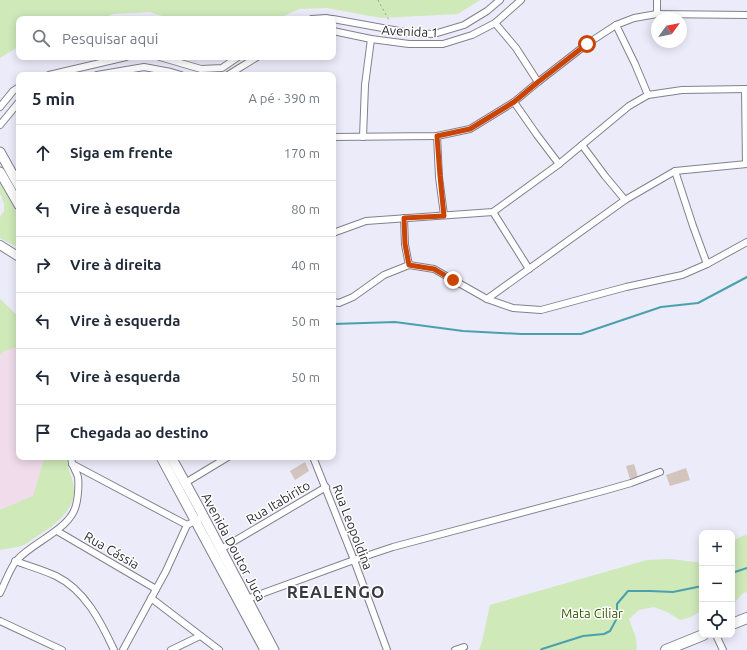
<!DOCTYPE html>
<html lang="pt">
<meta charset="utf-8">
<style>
body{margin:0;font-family:Ubuntu,sans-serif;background:#f6f6f7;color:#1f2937}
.controls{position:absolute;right:12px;bottom:12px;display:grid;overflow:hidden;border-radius:8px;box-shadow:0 2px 10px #0003}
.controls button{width:36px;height:36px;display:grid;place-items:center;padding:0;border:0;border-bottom:1px solid #e0e1e3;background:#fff;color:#1f2937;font:20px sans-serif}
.compass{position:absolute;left:651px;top:12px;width:36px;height:36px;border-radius:50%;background:#fff;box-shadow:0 2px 10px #0003;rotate:57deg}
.stop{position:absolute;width:12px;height:12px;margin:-9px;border:3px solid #ca4406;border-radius:50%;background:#fff}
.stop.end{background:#ca4406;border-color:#fff;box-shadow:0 1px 4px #0008}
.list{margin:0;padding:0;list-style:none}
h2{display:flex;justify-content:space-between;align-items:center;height:52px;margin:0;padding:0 16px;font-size:17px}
h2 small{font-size:13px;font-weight:400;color:#747a83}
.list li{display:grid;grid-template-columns:26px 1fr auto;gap:12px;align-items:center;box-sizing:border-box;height:56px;padding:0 16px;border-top:1px solid #e0e1e3}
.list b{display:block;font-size:15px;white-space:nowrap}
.list em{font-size:13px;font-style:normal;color:#747a83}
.icon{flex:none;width:22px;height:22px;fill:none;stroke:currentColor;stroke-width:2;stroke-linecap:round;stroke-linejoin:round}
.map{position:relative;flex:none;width:747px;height:650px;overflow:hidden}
.search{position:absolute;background:#fff;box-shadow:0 2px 10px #0003;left:16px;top:16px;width:320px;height:44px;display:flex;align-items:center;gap:10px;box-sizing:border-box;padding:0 14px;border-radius:8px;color:#747a83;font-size:15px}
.panel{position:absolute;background:#fff;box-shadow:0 2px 10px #0003;left:16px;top:72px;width:320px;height:388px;border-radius:8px}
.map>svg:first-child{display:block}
</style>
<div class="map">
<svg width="747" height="650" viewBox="0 0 747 650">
<rect width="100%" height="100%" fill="#ecebf9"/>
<path fill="#f0dceb" d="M0,299L19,317V457H67L66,465L70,474L74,489L72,503L63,516L49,529L23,545L0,550Z"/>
<g fill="#cfe9b9">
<path d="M0,0H480L458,14L381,18L327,8L299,9L277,19H171L150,12L113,14L102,19H19V46L0,58Z"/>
<path d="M0,183L19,216V248L0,238V217L4,211V204L0,193Z"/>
<path d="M0,299L19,317V346L3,352L0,355Z"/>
<path d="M46,457H67C66,469 74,478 74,490C74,512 54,525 37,536C33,539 29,542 24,545C17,548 7,548 0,550V510L33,496L43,463Z"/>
<path d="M747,534V591L741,595L732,606V546L736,539Z"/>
<path d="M670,559L702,563V613L699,612L691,617L680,620L667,612L654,607L639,610L629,619L636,638L637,649L636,650H479L482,642L490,605L647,560Z"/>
</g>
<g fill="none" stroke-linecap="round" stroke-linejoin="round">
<g stroke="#4aa1ad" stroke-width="2">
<path d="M333,324L395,322L463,331L521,334H581L661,307L698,303L747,277"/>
<path d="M732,573L747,568"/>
<path d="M541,650L542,649L583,636L604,634L610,631L617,618V604L628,591H650L673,592L702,586"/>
</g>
</g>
<g fill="#d3c4be">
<path d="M305,462L309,471L295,480L290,471Z"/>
<path d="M634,464L638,477L630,479L626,466Z"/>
<path d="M686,468L690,480L670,486L666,475Z"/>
</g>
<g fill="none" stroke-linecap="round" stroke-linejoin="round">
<defs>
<g id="minor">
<path d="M657,14V0"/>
<path d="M312,19L326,18L331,19"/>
<path d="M333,19L410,33L434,34L464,25L487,11L500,0"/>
<path d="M495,23L516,48L538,82"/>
<path d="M616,25L635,64L648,95"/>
<path d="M333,31L371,39L409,44H443L472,35L495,23L521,0"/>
<path d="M160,57L201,69L222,68L238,57"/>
<path d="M49,75L126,57"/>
<path d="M97,75L144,67L171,72L181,75"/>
<path d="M228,75L257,57"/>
<path d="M745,89L746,164"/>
<path d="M514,102L537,135L559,164"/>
<path d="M0,107L13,91L19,87"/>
<path d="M0,125L19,102"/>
<path d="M437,136L439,177L444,215"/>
<path d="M333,137L437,136L470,129L514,102L538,82L587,44L616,25L634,18L657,14L747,15"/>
<path d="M363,137L365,85L371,39"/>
<path d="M582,145L605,176L625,200"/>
<path d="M675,171L693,226L707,264"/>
<path d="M493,212L529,269"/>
<path d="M404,218L405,245L409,265"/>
<path d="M333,233L366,221L493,212L559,164L629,106L648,95L682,90L747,89"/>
<path d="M487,299L625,200L675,171L747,164"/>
<path d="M333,302L339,303L353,297L384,275L409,265L434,269L487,299L513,308L541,310L626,287L682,275L707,264L747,242"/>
<path d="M313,457L354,560L387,650"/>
<path d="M72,464L187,525"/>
<path d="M185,483L228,457"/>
<path d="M57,531L156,589"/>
<path d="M221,549L326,487"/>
<path d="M15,561C29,566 43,570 56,576C85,590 101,622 114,650"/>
<path d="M0,593C4,585 11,566 17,560C33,542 71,529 76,505C78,498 79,484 78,477C76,470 71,465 71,457"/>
<path d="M151,598L219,650"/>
<path d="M247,599L354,560L393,547L603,491L631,483L660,472"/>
<path d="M0,621L62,650"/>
<path d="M716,635L723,650"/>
<path d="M123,650L166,571L187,525L199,519"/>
<path d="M171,650L200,636"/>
<path d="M455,650L464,647"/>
</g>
<path id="tertiary" d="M0,245L19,257"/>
<g id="secondary">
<path d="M0,152L19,186"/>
<path d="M0,172L19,205"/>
<path d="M161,457L265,650"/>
<path d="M171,457L198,506L274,650"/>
</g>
<g id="primary">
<path d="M732,624L747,618"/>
<path d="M666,650L703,635"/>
</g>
</defs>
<use href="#minor" stroke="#83818e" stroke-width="8"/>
<use href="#tertiary" stroke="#83818e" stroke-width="10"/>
<use href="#secondary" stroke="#83818e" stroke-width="11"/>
<use href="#primary" stroke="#83818e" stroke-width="12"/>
<path stroke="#9a99a3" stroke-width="1" stroke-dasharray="2 3" stroke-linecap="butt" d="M378,0L390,22"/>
<use href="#minor" stroke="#fff" stroke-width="6"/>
<use href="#tertiary" stroke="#fff" stroke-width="8"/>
<use href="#secondary" stroke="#fff" stroke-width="9"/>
<use href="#primary" stroke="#fff" stroke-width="10"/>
</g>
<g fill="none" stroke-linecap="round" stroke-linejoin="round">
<path stroke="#ca4406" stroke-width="5" d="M453,280L434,269L409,265L405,244L404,218L444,216L440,176L437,136L470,129L514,102L538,82L587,44"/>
</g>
<g text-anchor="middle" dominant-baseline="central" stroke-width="3" stroke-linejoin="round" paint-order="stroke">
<g font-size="13" fill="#2c2b30" stroke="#fff">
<text transform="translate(410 31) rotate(3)">Avenida 1</text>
<text transform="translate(278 502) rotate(-31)">Rua Itabirito</text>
<text transform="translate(353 527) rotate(69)">Rua Leopoldina</text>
<text transform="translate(234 547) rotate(62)">Avenida Doutor Juca</text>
<text transform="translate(112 550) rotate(30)">Rua Cássia</text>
</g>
<g font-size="13" fill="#365903" stroke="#fff">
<text x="592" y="613">Mata Ciliar</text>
</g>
<g font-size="17" font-weight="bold" letter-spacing="1" fill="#3a3843" stroke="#fff">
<text x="336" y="591">REALENGO</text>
</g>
</g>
</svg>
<div class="controls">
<button>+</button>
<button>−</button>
<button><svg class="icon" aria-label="locate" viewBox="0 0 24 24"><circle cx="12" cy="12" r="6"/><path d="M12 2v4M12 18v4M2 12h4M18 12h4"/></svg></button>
</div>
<svg class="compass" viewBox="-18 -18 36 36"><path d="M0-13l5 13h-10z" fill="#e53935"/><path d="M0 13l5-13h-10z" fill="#747a83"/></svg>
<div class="stop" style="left:587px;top:44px"></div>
<div class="stop end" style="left:453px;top:280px"></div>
<div class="search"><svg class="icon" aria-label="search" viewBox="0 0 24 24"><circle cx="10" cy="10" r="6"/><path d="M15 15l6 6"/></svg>Pesquisar aqui</div>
<section class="panel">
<h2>5 min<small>A pé · 390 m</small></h2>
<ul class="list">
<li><svg class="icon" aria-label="ahead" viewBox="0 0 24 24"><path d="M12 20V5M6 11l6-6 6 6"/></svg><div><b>Siga em frente</b></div><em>170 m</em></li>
<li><svg class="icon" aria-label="left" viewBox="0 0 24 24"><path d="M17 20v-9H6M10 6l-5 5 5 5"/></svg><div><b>Vire à esquerda</b></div><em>80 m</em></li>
<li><svg class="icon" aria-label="right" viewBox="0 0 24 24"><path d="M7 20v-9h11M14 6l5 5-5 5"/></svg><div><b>Vire à direita</b></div><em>40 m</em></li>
<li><svg class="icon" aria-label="left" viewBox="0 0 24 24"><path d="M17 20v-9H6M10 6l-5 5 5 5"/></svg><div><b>Vire à esquerda</b></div><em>50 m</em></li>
<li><svg class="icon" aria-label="left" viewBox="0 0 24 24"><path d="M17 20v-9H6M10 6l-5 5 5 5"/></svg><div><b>Vire à esquerda</b></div><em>50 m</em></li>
<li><svg class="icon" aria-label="arrive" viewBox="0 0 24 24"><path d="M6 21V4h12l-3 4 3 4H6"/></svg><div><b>Chegada ao destino</b></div></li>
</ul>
</section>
</div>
